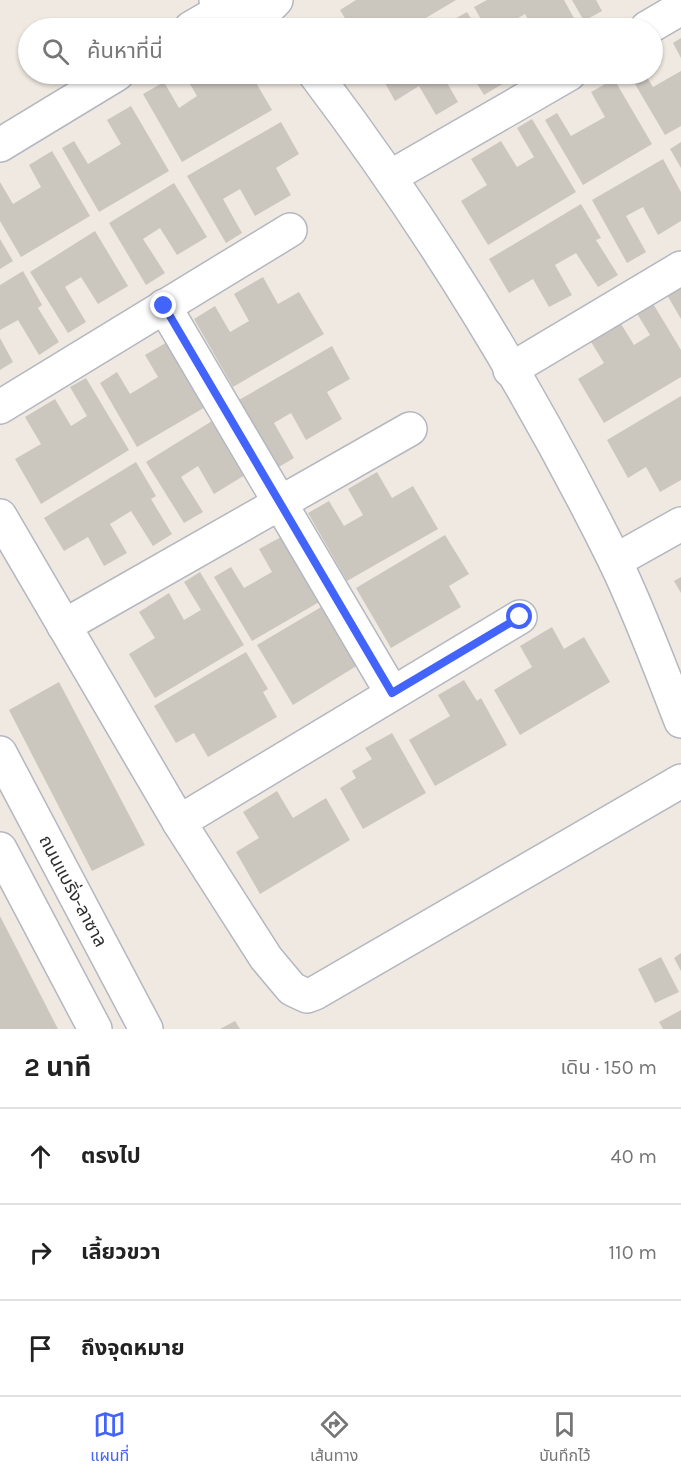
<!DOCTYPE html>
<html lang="th">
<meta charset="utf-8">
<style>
body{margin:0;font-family:Karla,"Noto Sans Thai",sans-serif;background:#f6f6f6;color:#222}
.stop{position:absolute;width:18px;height:18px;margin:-14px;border:4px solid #4264fb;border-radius:50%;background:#fff}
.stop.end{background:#4264fb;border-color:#fff;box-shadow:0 2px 6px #0008}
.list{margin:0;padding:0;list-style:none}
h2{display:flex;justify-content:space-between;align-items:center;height:78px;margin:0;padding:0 24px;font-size:26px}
h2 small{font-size:20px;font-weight:400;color:#767676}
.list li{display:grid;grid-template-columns:39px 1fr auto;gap:18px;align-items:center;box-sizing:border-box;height:96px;padding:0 24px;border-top:2px solid #e0e0e0}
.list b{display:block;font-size:22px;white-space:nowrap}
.list em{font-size:20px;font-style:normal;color:#767676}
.icon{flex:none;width:33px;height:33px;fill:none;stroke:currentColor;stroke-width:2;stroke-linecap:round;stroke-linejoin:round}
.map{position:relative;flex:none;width:681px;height:1029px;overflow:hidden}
.search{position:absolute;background:#fff;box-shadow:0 2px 4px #0004;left:18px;right:18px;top:18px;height:66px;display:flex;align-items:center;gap:15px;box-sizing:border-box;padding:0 21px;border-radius:33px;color:#767676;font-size:22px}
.sheet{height:366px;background:#fff}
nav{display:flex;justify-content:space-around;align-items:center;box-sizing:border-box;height:84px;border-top:2px solid #e0e0e0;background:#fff;font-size:16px;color:#767676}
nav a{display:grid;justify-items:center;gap:3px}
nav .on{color:#4264fb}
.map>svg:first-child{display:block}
</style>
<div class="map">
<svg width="681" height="1029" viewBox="0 0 681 1029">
<rect width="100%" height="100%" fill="#efe9e1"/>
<g fill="#cbc7bf">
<path d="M356,0H456L409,28H351L340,10Z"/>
<path d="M487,0H564L576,22L565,28H533L525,14L508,24L511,28H486L474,7Z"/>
<path d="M572,0H596L602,11L584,21Z"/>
<path d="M467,12L477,28H439Z"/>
<path d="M681,38V58L673,43Z"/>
<path d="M681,71V126L665,135L629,74H645L653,87Z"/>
<path d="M184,74H223L227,80L237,74H251L272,110L182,162L143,94L164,82L179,108L197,96Z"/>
<path d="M380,74H442L458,102L436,115L419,86L395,101Z"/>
<path d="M471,74H498L504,83L484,95Z"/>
<path d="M614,79L652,144L583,185L545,120L557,113L571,136L605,117L591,92Z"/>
<path d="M131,106L169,171L99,212L62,148L74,141L88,164L121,144L107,120Z"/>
<path d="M532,119L576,192L488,245L461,201L487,185L471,159L501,141L517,167L534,157L517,128Z"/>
<path d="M281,122L299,154L276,168L291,195L255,216L240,189L223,199L242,233L226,243L187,176Z"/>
<path d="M681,142V168L670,149Z"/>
<path d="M52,151L90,216L21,257L0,221V182L13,204L41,187L29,165Z"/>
<path d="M663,159L681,192V221L658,235L643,207L626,216L646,252L627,263L592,200Z"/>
<path d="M174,183L207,237L177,255L160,228L143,239L165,273L146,285L109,223Z"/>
<path d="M581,204L601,238L596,240L618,275L598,287L576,253L555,265L572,295L549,307L533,279L509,293L489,259Z"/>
<path d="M95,231L128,286L98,304L81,277L65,287L86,322L68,333L30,272Z"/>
<path d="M0,239L13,261L0,269Z"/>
<path d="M23,271L42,305L38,308L59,342L39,355L18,320L0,330V285Z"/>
<path d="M263,277L278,304L299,292L324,334L233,387L194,319L215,306L230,332L249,321L234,294Z"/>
<path d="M681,288V319L667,295Z"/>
<path d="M649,297L681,350V377L604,423L578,379L604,363L588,337L618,319L634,345L650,335L633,307Z"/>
<path d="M0,338L13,362L0,370Z"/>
<path d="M169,341L207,406L137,447L100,383L117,372L130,394L158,377L145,355Z"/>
<path d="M332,346L350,379L327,392L342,419L306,440L291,413L274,423L294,458L277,468L239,400Z"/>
<path d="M86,378L129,450L41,504L15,459L41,444L25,417L55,399L71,426L87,416L70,387Z"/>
<path d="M681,396V480L660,492L646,467L628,478L607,440Z"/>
<path d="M212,421L245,475L214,494L198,466L181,477L203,512L184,523L146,462Z"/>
<path d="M136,462L156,496L151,499L172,534L153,546L131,511L110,524L127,553L104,566L88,537L64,551L44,518Z"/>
<path d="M377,472L392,498L413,486L438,529L347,581L308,513L329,501L344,526L363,515L348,489Z"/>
<path d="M445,535L469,574L449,586L461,607L391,648L356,588Z"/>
<path d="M283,536L321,601L252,641L214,577L231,567L244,588L272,572L259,549Z"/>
<path d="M200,572L244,645L155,698L129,654L155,638L139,612L169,593L184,620L201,610L184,582Z"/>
<path d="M681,577V593L674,581Z"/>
<path d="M328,603L363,662L293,705L257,645Z"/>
<path d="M552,627L564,649L584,637L610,682L520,735L494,690L532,667L520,646Z"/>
<path d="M246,652L268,689L263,692L277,717L208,757L194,733L176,743L154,706Z"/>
<path d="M464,680L477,701L481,698L507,745L435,786L409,740L450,716L438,695Z"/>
<path d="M59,682L145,845L92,871L9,710Z"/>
<path d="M392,733L426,793L363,829L340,788L356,778L352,771L372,759L365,748Z"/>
<path d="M277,791L293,818L326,798L350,840L260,894L236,852L259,838L243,812Z"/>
<path d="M0,916L58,1029H0Z"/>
<path d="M681,953V971L674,958Z"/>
<path d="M661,957L679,992L655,1003L638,969Z"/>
<path d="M681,1010V1029H663L659,1022Z"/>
<path d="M235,1021L240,1029H220Z"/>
</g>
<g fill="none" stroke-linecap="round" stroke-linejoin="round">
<defs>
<g id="minor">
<path d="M216,0C233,20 258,21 276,0"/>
<path d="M191,28L224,9"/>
<path d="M647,28L681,8"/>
<path d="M315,74C429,225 531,391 615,561C640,613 660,667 681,721"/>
<path d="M0,145L117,74"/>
<path d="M390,177L569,74"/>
<path d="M164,306L392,693"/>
<path d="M510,370L681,268"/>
<path d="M0,407L290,230"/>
<path d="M0,516L179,822L266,958L292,989L307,996L315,993L681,781"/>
<path d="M615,561L681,524"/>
<path d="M64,626L410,429"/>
<path d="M0,753L146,1029"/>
<path d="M179,822L520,617"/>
<path d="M0,849L95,1029"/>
</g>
</defs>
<use href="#minor" stroke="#b4b7c1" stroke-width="36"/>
<use href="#minor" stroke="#fff" stroke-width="33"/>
</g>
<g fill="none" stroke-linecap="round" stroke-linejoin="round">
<path stroke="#4264fb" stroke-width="8" d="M164,306L392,693L520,617"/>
</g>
<g text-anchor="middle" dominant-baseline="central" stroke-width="4.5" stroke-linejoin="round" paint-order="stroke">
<g font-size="18" fill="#2e2e2e" stroke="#fff">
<text transform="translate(73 891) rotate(62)">ถนนแบริ่ง-ลาซาล</text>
</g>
</g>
</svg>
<div class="stop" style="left:520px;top:617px"></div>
<div class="stop end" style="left:164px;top:306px"></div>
<div class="search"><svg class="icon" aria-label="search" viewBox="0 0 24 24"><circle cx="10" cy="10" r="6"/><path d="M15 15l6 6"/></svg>ค้นหาที่นี่</div>
</div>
<section class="sheet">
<h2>2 นาที<small>เดิน · 150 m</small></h2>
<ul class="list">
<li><svg class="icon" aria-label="ahead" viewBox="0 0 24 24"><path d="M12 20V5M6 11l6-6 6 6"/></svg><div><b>ตรงไป</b></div><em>40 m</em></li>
<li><svg class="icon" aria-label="right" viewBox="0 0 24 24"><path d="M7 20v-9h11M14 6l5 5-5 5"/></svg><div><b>เลี้ยวขวา</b></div><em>110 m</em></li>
<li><svg class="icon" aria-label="arrive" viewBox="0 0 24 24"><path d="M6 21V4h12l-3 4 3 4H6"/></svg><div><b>ถึงจุดหมาย</b></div></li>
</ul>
</section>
<nav>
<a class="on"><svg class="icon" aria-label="map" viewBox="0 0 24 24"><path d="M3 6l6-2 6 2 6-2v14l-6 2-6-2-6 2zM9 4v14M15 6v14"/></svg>แผนที่</a>
<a><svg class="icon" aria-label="directions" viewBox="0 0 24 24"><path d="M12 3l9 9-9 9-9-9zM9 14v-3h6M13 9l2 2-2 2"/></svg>เส้นทาง</a>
<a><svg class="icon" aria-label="saved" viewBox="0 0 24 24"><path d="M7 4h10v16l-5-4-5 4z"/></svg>บันทึกไว้</a>
</nav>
